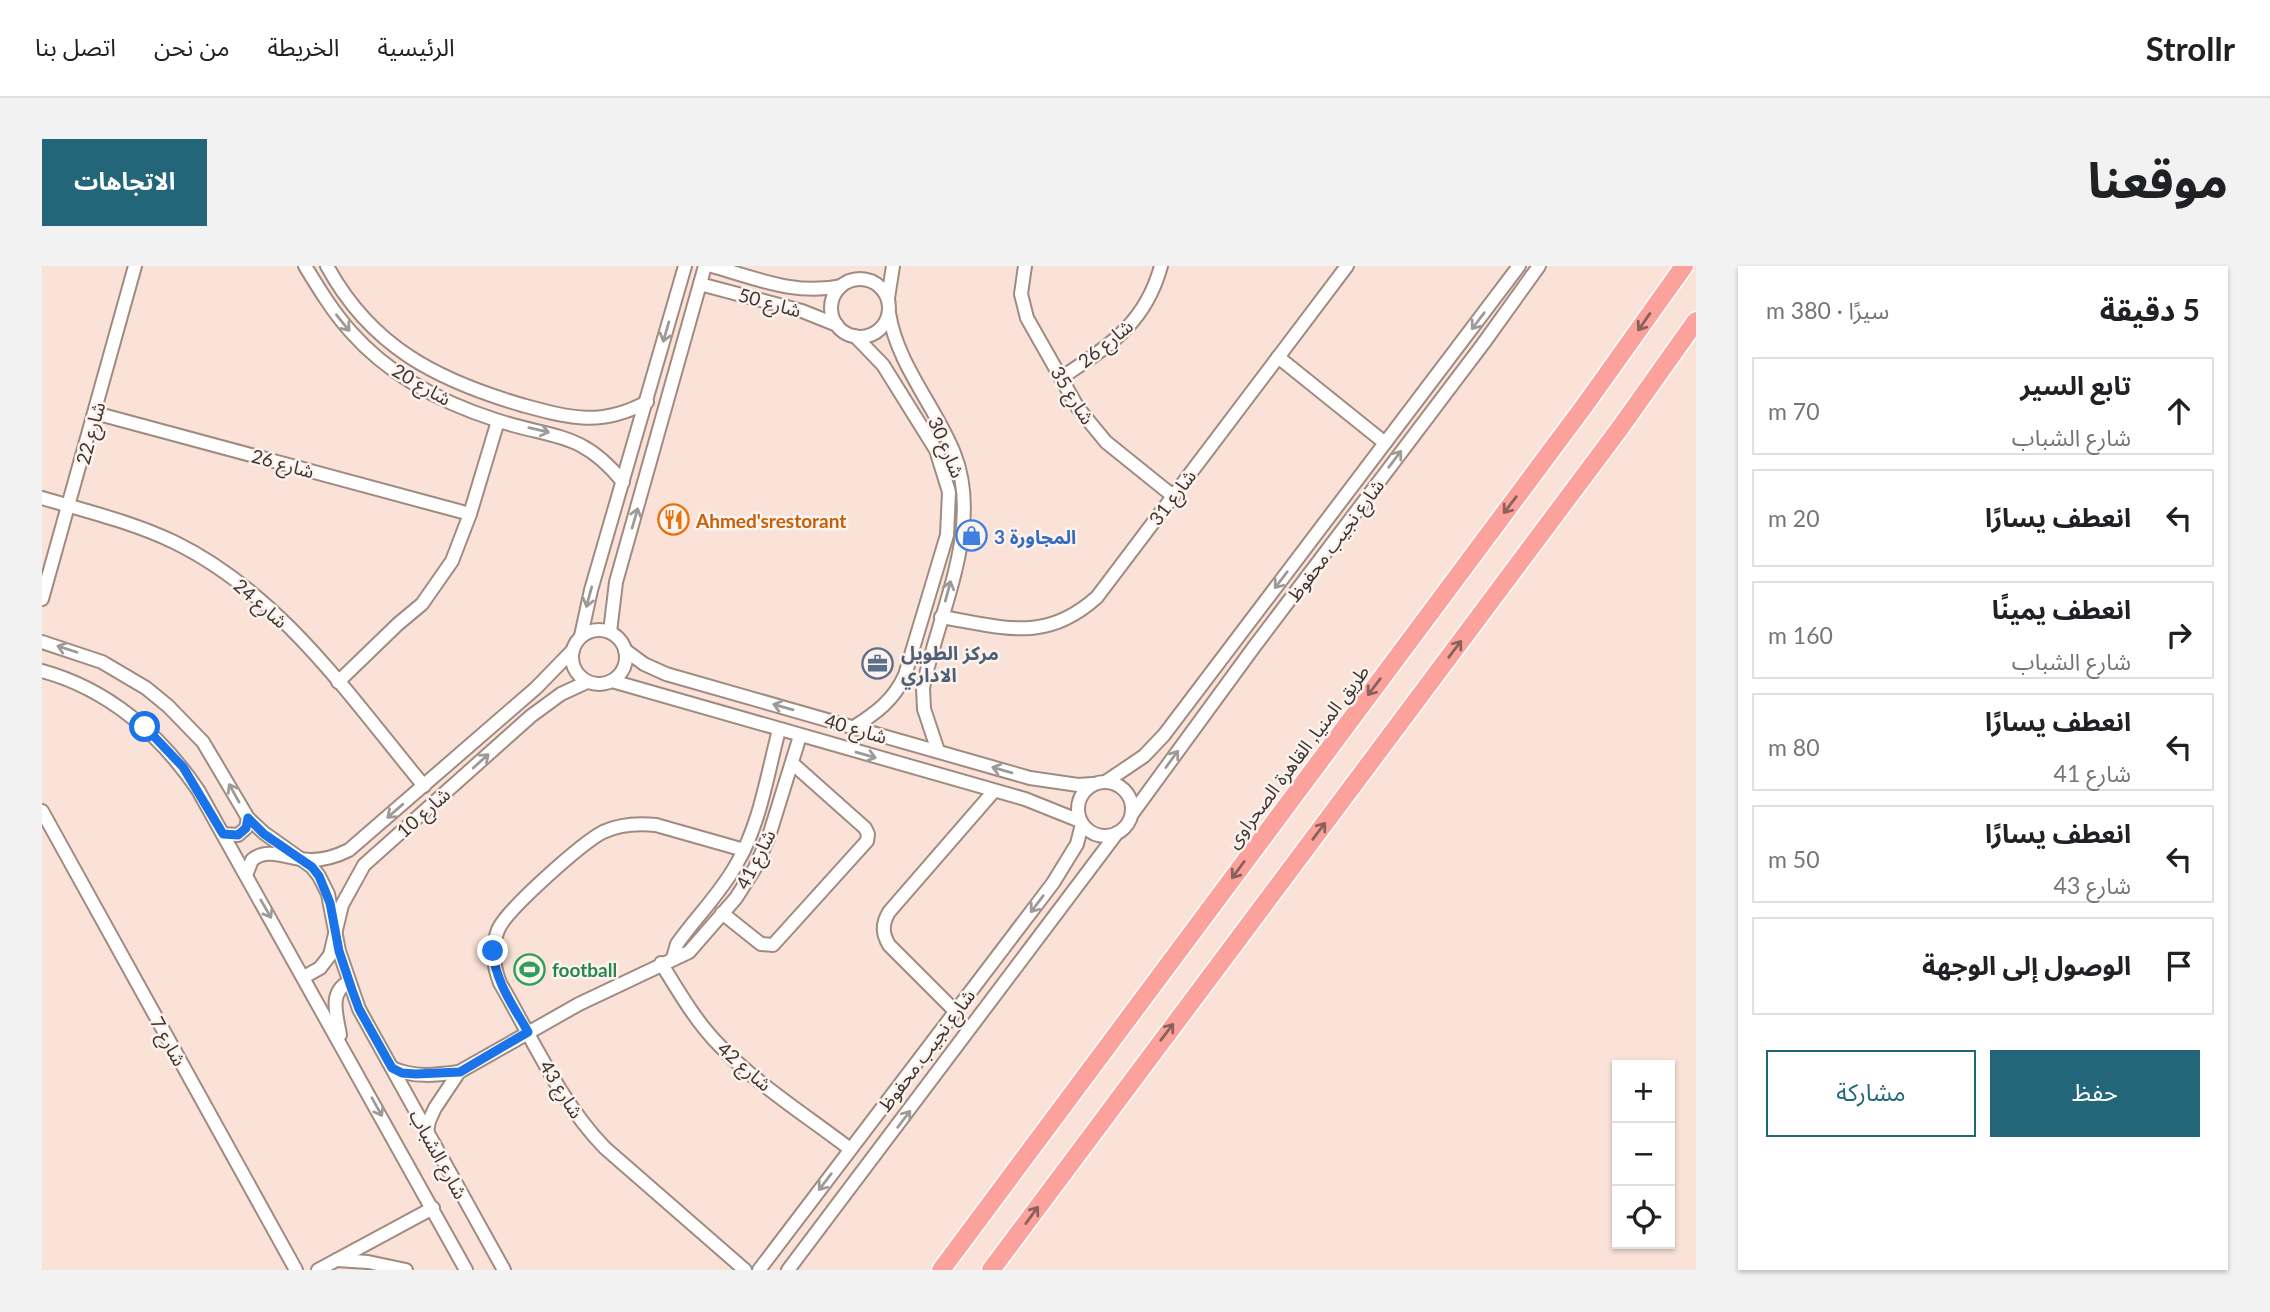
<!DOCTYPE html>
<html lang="ar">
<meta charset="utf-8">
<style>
body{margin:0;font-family:Lato,"Noto Sans Arabic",sans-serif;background:#f2f2f2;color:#202124;direction:rtl}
.controls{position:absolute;right:21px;bottom:21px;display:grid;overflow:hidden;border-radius:0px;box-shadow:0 2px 5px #0004}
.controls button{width:63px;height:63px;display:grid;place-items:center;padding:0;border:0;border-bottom:2px solid #e0e0e0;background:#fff;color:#202124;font:35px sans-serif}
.stop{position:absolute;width:21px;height:21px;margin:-16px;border:5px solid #1a73e8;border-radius:50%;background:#fff}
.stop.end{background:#1a73e8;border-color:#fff;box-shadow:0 2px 7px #0008}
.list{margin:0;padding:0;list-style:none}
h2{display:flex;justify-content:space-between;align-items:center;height:91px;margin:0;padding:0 28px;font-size:30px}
h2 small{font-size:23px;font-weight:400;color:#757577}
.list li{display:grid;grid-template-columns:46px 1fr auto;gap:21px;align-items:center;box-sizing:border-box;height:98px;margin:0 14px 14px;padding:0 14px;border:2px solid #e0e0e0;border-radius:0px}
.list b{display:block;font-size:26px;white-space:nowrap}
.list p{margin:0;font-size:23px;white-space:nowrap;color:#757577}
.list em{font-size:23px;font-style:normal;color:#757577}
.actions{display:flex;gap:14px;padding:21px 28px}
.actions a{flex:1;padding:16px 0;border:2px solid #236679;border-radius:0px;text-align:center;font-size:24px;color:#236679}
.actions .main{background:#236679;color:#fff}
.icon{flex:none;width:38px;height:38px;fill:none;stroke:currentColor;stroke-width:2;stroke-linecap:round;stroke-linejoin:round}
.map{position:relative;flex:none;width:1654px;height:1004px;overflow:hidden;direction:ltr;border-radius:0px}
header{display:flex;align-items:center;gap:42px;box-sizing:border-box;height:98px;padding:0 35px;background:#fff;border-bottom:2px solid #e0e0e0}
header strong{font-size:33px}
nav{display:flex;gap:38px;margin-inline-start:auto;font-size:24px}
.intro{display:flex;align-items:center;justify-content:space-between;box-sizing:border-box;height:168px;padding:0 42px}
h1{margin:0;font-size:49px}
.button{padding:18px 32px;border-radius:0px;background:#236679;color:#fff;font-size:24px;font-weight:700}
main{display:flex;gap:42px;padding:0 42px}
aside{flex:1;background:#fff;border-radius:0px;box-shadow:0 2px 5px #0004}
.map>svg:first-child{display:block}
</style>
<header>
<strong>Strollr</strong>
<nav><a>الرئيسية</a><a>الخريطة</a><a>من نحن</a><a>اتصل بنا</a></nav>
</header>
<div class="intro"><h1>موقعنا</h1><a class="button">الاتجاهات</a></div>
<main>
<aside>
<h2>5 دقيقة<small>سيرًا · 380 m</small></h2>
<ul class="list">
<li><svg class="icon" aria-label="ahead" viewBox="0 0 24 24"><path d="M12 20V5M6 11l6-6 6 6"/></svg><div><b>تابع السير</b><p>شارع الشباب</p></div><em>70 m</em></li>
<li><svg class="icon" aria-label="left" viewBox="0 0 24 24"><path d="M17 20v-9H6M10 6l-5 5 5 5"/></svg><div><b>انعطف يسارًا</b></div><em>20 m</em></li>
<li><svg class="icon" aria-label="right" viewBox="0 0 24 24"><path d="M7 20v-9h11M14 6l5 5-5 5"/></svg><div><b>انعطف يمينًا</b><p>شارع الشباب</p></div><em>160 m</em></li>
<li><svg class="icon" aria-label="left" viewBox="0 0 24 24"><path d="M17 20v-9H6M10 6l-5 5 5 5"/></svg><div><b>انعطف يسارًا</b><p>شارع 41</p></div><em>80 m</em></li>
<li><svg class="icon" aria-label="left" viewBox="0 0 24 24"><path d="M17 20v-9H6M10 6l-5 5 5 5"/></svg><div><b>انعطف يسارًا</b><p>شارع 43</p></div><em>50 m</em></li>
<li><svg class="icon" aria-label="arrive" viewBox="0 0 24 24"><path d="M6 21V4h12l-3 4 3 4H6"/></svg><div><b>الوصول إلى الوجهة</b></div></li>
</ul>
<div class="actions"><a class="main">حفظ</a><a>مشاركة</a></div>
</aside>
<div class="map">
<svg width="1654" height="1004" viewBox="0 0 1654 1004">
<rect width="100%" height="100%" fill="#fae2d8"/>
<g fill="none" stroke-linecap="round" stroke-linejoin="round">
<defs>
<g id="minor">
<path d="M263,0C277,23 291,46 309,66C347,109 401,137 454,154C511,173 539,164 581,216"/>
<path d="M285,0C329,81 395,114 480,139C528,152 558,161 605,136"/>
<path d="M670,0C713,12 754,30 799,20"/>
<path d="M983,0L979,28L985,52L1036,142L1064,176L1131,230"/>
<circle cx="818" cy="42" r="29"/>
<path d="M658,18L760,45L795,59"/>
<path d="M846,32L851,0"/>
<path d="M847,47C855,98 893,140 912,187C942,261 896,347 881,422L882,443L896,485"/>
<path d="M1236,91L1343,177"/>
<path d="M1019,112C1066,80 1103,59 1119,0"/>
<path d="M53,147L428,248"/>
<path d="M0,232C44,245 90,256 132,276C239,328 308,431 382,520"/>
<path d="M0,333L93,0"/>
<path d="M899,351C961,361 1003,378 1055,331L1305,0"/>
<circle cx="557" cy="391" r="27"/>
<path d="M568,366L574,316L663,0"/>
<path d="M539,370L549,324L643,0"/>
<path d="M0,376L60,396L104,422L126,440L161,476L206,552L222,567L270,601L277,610L286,628L297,685L317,743L462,1004"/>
<path d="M583,384L602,398L624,408L988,512L1036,519L1051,518"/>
<path d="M0,405C66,423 118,468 156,524L424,1004"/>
<path d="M570,415L983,533L1038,555"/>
<path d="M296,416L356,358L380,338L410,295L428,248L456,155"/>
<path d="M812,461C834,447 852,434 863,409L905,269L907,226L894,184L841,99L813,70"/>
<path d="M1065,515L1102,490L1122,469L1477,0"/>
<circle cx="1063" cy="543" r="27"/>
<path d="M0,545L254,1004"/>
<path d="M1090,548L1212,381L1441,78L1497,0"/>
<path d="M181,568L196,569L204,562L206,552"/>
<path d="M702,584L614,559C595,557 578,558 561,566C540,577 464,644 456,664C449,682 451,699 458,717C490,772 518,836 563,882L703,1004"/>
<path d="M204,609L210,594C226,580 249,594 269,594C283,594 295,590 307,584L494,422L531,384"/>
<path d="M680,647L719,678L731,679L825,575L826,568L823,562L750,497"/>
<path d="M631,692L635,678C654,651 678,628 694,599C718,559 725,509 737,464"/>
<path d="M619,697C637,726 654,756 678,780C716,819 765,850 808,883"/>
<path d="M262,711L278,702L288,689L300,639L322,599L489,450L519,428L545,416"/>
<path d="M914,746L847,679C840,667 840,658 847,646L952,525"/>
<path d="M298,769C295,750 286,726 307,716"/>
<path d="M350,802C371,812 395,809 417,806"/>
<path d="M385,866L387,855L393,842L417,806L537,738L647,686L694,632L713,602L727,570L758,470"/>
<path d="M295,994L326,996L364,1004"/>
<path d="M276,1004L391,942"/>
<path d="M717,1004L1011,617L1035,578L1040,558"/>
<path d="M746,1004L1075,567"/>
</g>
<g id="highway">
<path d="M899,1004L1543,139L1642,0"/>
<path d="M949,1004L1578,162L1654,55"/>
</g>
</defs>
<use href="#minor" stroke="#a08b81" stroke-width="16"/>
<use href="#highway" stroke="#fff" stroke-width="21"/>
<use href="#minor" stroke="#fff" stroke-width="12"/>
<use href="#highway" stroke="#fba29c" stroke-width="18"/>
</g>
<defs><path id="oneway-shaft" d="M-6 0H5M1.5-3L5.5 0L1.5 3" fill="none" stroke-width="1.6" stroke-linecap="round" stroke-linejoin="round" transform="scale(1.75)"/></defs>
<g stroke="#9e9a98">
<use href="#oneway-shaft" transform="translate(1436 55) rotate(127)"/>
<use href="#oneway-shaft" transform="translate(301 57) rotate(51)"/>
<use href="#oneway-shaft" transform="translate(624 66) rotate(106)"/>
<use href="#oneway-shaft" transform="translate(497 164) rotate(13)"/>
<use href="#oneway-shaft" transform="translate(1353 193) rotate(-53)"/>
<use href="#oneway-shaft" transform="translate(593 252) rotate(-74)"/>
<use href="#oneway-shaft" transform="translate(1239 314) rotate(127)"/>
<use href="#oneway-shaft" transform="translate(906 325) rotate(-75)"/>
<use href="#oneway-shaft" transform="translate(547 331) rotate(105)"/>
<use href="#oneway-shaft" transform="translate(25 383) rotate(-162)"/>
<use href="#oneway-shaft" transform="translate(741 441) rotate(-164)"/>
<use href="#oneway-shaft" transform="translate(824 489) rotate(16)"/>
<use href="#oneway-shaft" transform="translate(1130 493) rotate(-54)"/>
<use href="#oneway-shaft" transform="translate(439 495) rotate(-42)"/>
<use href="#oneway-shaft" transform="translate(960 504) rotate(-164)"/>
<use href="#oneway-shaft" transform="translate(192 527) rotate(-119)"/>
<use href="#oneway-shaft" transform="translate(353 545) rotate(139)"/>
<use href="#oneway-shaft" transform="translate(995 638) rotate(127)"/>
<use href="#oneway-shaft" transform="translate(224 643) rotate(60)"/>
<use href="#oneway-shaft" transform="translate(335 841) rotate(61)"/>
<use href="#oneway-shaft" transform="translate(862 853) rotate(-53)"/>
<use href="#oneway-shaft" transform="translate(783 916) rotate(127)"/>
</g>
<g stroke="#8a615c">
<use href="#oneway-shaft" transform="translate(1602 56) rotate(125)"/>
<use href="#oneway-shaft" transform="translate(1468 239) rotate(127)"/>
<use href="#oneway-shaft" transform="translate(1413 383) rotate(-53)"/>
<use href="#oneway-shaft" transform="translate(1332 421) rotate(127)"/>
<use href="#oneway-shaft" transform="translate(1277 565) rotate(-53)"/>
<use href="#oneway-shaft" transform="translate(1196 604) rotate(126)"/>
<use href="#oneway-shaft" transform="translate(1125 766) rotate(-53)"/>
<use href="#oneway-shaft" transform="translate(990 949) rotate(-54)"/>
</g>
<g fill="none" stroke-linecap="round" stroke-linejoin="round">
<path stroke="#1a73e8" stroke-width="9" d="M103,461L141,501L181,568L196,569L204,562L206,552L222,568L270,601L277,610L288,637L297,685L310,724L317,743L350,802L360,807L374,808L418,806L486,766C472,741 453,716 451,685"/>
</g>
<defs>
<symbol id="restaurant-ring" viewBox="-11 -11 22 22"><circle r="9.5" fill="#fcf3ee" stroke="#e8710a" stroke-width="1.5"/><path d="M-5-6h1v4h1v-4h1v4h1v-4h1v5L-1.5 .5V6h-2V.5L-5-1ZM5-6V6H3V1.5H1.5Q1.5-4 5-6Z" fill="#e8710a"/></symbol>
<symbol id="shop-ring" viewBox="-11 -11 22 22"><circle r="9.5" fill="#fcf3ee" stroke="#3f7fe0" stroke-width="1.5"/><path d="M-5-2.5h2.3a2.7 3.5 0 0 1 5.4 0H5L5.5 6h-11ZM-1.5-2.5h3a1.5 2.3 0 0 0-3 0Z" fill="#3f7fe0"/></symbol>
<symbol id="office-ring" viewBox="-11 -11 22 22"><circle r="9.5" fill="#fcf3ee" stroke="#5c6f8a" stroke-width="1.5"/><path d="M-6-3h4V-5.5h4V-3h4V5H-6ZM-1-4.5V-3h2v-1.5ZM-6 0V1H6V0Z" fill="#5c6f8a"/></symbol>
<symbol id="stadium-ring" viewBox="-11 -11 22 22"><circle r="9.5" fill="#fcf3ee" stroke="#2e9e5b" stroke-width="1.5"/><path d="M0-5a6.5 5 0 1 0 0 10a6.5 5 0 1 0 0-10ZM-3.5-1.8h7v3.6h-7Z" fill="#2e9e5b"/></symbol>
</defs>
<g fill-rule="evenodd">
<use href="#restaurant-ring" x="614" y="236" width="35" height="35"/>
<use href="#shop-ring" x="912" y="252" width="35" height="35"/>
<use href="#office-ring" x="818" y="380" width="35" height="35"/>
<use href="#stadium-ring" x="470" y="686" width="35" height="35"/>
</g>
<g text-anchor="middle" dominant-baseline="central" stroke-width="5" stroke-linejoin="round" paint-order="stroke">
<g font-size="19" fill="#3e3531" stroke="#fcf3ee">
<text transform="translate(728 36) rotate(15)">شارع 50</text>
<text transform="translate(1063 77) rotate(-39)">شارع 26</text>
<text transform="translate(380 118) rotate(30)">شارع 20</text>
<text transform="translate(1031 129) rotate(58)">شارع 35</text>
<text transform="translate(48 167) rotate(-75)">شارع 22</text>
<text transform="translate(905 181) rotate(67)">شارع 30</text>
<text transform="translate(241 197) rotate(15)">شارع 26</text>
<text transform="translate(1130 231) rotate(-53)">شارع 31</text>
<text transform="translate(1293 274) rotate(-53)">شارع نجيب محفوظ</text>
<text transform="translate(219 337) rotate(41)">شارع 24</text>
<text transform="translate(814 462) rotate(16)">شارع 40</text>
<text transform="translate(1255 490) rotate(-53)">طريق المنيا, القاهرة الصحراوى</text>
<text transform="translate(381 546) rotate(-42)">شارع 10</text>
<text transform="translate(713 593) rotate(-63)">شارع 41</text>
<text transform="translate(127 775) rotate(61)">شارع 7</text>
<text transform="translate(884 784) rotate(-53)">شارع نجيب محفوظ</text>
<text transform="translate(703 800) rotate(41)">شارع 42</text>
<text transform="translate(520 823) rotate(58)">شارع 43</text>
<text transform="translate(397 888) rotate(61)">شارع الشباب</text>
</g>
<g font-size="19" font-weight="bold" fill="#c56008" stroke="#fcf3ee" text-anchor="start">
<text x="654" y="254">Ahmed'srestorant</text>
</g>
<g font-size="19" font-weight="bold" fill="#366cbe" stroke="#fcf3ee" text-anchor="start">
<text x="952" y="270">المجاورة 3</text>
</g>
<g font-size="19" font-weight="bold" fill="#4e5e75" stroke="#fcf3ee" text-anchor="start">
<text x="859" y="386">مركز الطويل<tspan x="859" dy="22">الاداري</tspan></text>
</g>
<g font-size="19" font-weight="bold" fill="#27864d" stroke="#fcf3ee" text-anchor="start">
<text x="510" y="703">football</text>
</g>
</g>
</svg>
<div class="controls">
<button>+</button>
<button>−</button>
<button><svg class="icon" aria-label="locate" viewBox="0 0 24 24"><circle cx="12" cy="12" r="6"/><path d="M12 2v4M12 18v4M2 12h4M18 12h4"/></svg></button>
</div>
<div class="stop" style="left:103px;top:461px"></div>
<div class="stop end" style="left:451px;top:685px"></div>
</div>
</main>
